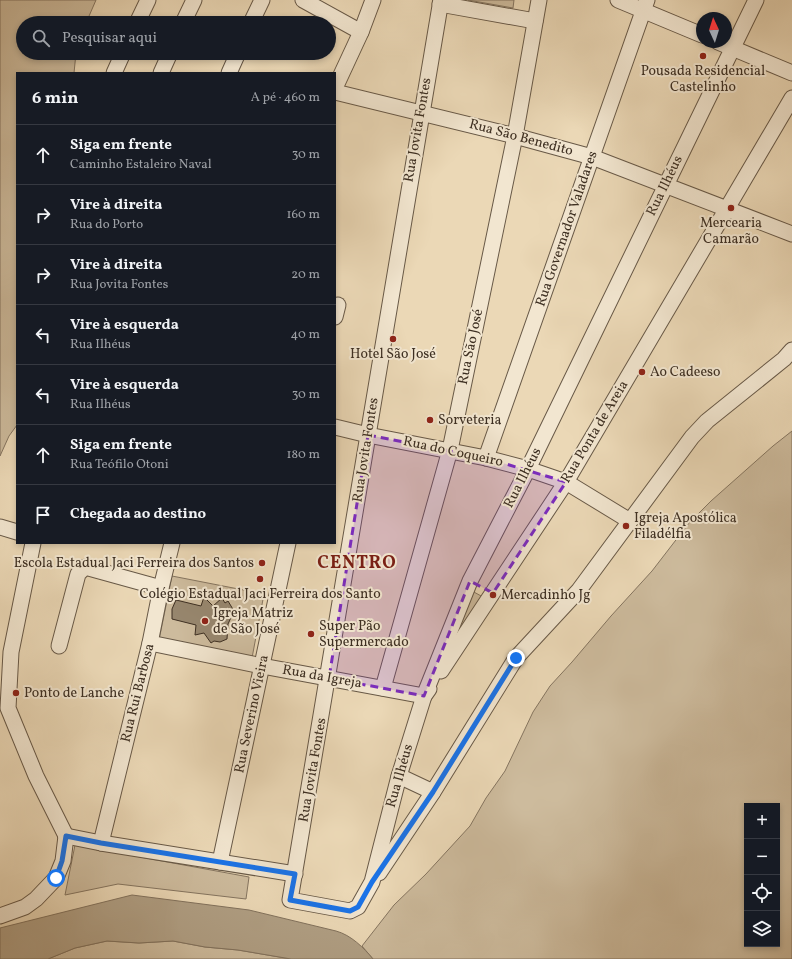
<!DOCTYPE html>
<html lang="pt">
<meta charset="utf-8">
<style>
body{margin:0;font-family:Vollkorn,serif;background:#20242c;color:#f1f3f6}
.controls{position:absolute;right:12px;bottom:12px;display:grid;overflow:hidden;border-radius:0px;box-shadow:0 2px 6px #0003}
.controls button{width:36px;height:36px;display:grid;place-items:center;padding:0;border:0;border-bottom:1px solid #363941;background:#171b24;color:#f1f3f6;font:20px sans-serif}
.compass{position:absolute;left:696px;top:12px;width:36px;height:36px;border-radius:50%;background:#171b24;box-shadow:0 2px 6px #0003;rotate:356deg}
.stop{position:absolute;width:12px;height:12px;margin:-9px;border:3px solid #1a73e8;border-radius:50%;background:#fff}
.stop.end{background:#1a73e8;border-color:#fff;box-shadow:0 1px 4px #0008}
.list{margin:0;padding:0;list-style:none}
h2{display:flex;justify-content:space-between;align-items:center;height:52px;margin:0;padding:0 16px;font-size:17px}
h2 small{font-size:13px;font-weight:400;color:#9ea1a6}
.list li{display:grid;grid-template-columns:26px 1fr auto;gap:12px;align-items:center;box-sizing:border-box;height:60px;padding:0 16px;border-top:1px solid #363941}
.list b{display:block;font-size:15px;white-space:nowrap}
.list p{margin:0;font-size:13px;white-space:nowrap;color:#9ea1a6}
.list em{font-size:13px;font-style:normal;color:#9ea1a6}
.icon{flex:none;width:22px;height:22px;fill:none;stroke:currentColor;stroke-width:2;stroke-linecap:round;stroke-linejoin:round}
.map{position:relative;flex:none;width:792px;height:959px;overflow:hidden}
.search{position:absolute;background:#171b24;box-shadow:0 2px 6px #0003;left:16px;top:16px;width:320px;height:44px;display:flex;align-items:center;gap:10px;box-sizing:border-box;padding:0 14px;border-radius:22px;color:#9ea1a6;font-size:15px}
.panel{position:absolute;background:#171b24;box-shadow:0 2px 6px #0003;left:16px;top:72px;width:320px;height:472px;border-radius:0px}
.map>svg:first-child{display:block}
</style>
<div class="map">
<svg width="792" height="959" viewBox="0 0 792 959">
<rect width="100%" height="100%" fill="#ebd8b6"/>
<filter id="stains"><feTurbulence type="fractalNoise" baseFrequency=".005" numOctaves="4"/><feColorMatrix values="0 0 0 0 .2 0 0 0 0 .09 0 0 0 0 .02 0 0 0 .5 -.17"/></filter>
<radialGradient id="worn" r=".72"><stop offset=".6" stop-color="#630" stop-opacity="0"/><stop offset="1" stop-color="#630" stop-opacity=".3"/></radialGradient>
<g fill="#cdbb9d" stroke="#857560" fill-rule="evenodd">
<path d="M0,0H96L86,23H23V53H76L74,73H17V425L9,436L0,456Z"/>
<path d="M468,0H514L513,8Z"/>
<path d="M792,431V959H373L362,946L394,905L426,874L470,826L486,798L505,771L533,712L550,686L572,662L611,616L652,571L689,523L711,501L773,446ZM747,806H777V944H747Z"/>
<path d="M172,576L264,594L252,658L159,640Z"/>
<path d="M472,591L483,597L451,643Z"/>
<path d="M75,845L249,877L246,899L118,884L65,895Z"/>
<path d="M107,941L139,943L173,941L205,947L238,950L291,959H48L75,948Z"/>
</g>
<path fill="#b09f84" stroke="#82725d" d="M132,895L249,910L336,931C351,935 364,948 373,959H291L238,950L205,947L173,941L139,943L107,941L75,948L48,959H0V928Z"/>
<path fill="#97876f" stroke="#3d2f22" d="M204,597L213,606L222,598L225,603L228,601L234,611L228,624L227,639L220,642L214,641L211,643L204,633L195,635L196,625L172,619V609L176,600L201,606Z"/>
<g fill="none" stroke-linecap="round" stroke-linejoin="round">
<defs>
<g id="minor">
<path d="M303,0L361,32"/>
<path d="M441,0C388,299 343,600 290,900L350,911L358,907L372,882L399,776L424,696L470,581L528,469L756,0"/>
<path d="M618,0L702,35"/>
<path d="M440,4L535,21"/>
<path d="M137,23L148,0"/>
<path d="M183,23L194,0"/>
<path d="M251,23L262,0"/>
<path d="M718,42L792,73"/>
<path d="M114,73L123,53"/>
<path d="M161,73L170,53"/>
<path d="M229,73L238,53"/>
<path d="M335,88L361,32L373,0"/>
<path d="M335,92L515,136L592,157L792,234"/>
<path d="M335,317L338,305"/>
<path d="M335,427L368,435L486,458L528,469L566,482L630,521"/>
<path d="M486,458L647,0"/>
<path d="M0,527L17,532"/>
<path d="M33,543L11,652L8,708L36,776L66,836"/>
<path d="M150,643L262,666L424,696L429,689"/>
<path d="M59,646L78,574L85,567L161,588"/>
<path d="M441,671L566,482L792,98"/>
<path d="M383,688L450,450L515,136L539,0"/>
<path d="M399,776L433,792"/>
<path d="M66,836L101,843L295,874"/>
<path d="M101,843L150,643L161,588L172,543"/>
<path d="M220,862L288,543"/>
<path d="M379,873L433,792L516,658L579,590L692,437L707,421L784,359L792,350"/>
<path d="M0,916L25,907L36,899L56,878L63,861L66,836"/>
</g>
</defs>
<use href="#minor" stroke="#685947" stroke-width="17"/>
<use href="#minor" stroke="#f2e6d0" stroke-width="15"/>
</g>
<g fill="none" stroke-linecap="round" stroke-linejoin="round">
<path stroke="#1a73e8" stroke-width="5" d="M56,878L62,861L66,836L101,843L295,874L290,900L350,911L358,907L372,882L433,792L516,658"/>
</g>
<path fill="#7b2cbf" fill-opacity="0.2" stroke="#7b2cbf" stroke-width="3" stroke-dasharray="8 5" stroke-linejoin="round" d="M368,435L486,458L566,482L493,593L470,581L424,696L329,678Z"/>
<g fill="#8f2418" stroke="#f2e6d0" stroke-width="1.5">
<circle cx="703" cy="56" r="4"/>
<circle cx="731" cy="208" r="4"/>
<circle cx="393" cy="339" r="4"/>
<circle cx="642" cy="372" r="4"/>
<circle cx="430" cy="420" r="4"/>
<circle cx="626" cy="526" r="4"/>
<circle cx="262" cy="563" r="4"/>
<circle cx="260" cy="579" r="4"/>
<circle cx="493" cy="595" r="4"/>
<circle cx="205" cy="621" r="4"/>
<circle cx="311" cy="634" r="4"/>
<circle cx="16" cy="693" r="4"/>
</g>
<g text-anchor="middle" dominant-baseline="central" stroke-width="4" stroke-linejoin="round" paint-order="stroke">
<g font-size="14" fill="#3d2f22" stroke="#f2e6d0" text-anchor="start">
<text x="703" y="71" text-anchor="middle">Pousada Residencial<tspan x="703" dy="16">Castelinho</tspan></text>
<text x="731" y="223" text-anchor="middle">Mercearia<tspan x="731" dy="16">Camarão</tspan></text>
<text x="393" y="354" text-anchor="middle">Hotel São José</text>
<text x="650" y="372">Ao Cadeeso</text>
<text x="438" y="420">Sorveteria</text>
<text x="634" y="518">Igreja Apostólica<tspan x="634" dy="16">Filadélfia</tspan></text>
<text x="254" y="563" text-anchor="end">Escola Estadual Jaci Ferreira dos Santos</text>
<text x="260" y="594" text-anchor="middle">Colégio Estadual Jaci Ferreira dos Santo</text>
<text x="501" y="595">Mercadinho Jg</text>
<text x="213" y="613">Igreja Matriz<tspan x="213" dy="16">de São José</tspan></text>
<text x="319" y="626">Super Pão<tspan x="319" dy="16">Supermercado</tspan></text>
<text x="24" y="693">Ponto de Lanche</text>
</g>
<g font-size="14" fill="#3d2f22" stroke="#f2e6d0">
<text transform="translate(418 130) rotate(-80)">Rua Jovita Fontes</text>
<text transform="translate(521 138) rotate(15)">Rua São Benedito</text>
<text transform="translate(665 186) rotate(-64)">Rua Ilhéus</text>
<text transform="translate(567 229) rotate(-71)">Rua Governador Valadares</text>
<text transform="translate(471 347) rotate(-78)">Rua São José</text>
<text transform="translate(595 432) rotate(-59)">Rua Ponta de Areia</text>
<text transform="translate(366 450) rotate(-81)">Rua Jovita Fontes</text>
<text transform="translate(453 452) rotate(12)">Rua do Coqueiro</text>
<text transform="translate(523 478) rotate(-63)">Rua Ilhéus</text>
<text transform="translate(322 677) rotate(10)">Rua da Igreja</text>
<text transform="translate(138 693) rotate(-76)">Rua Rui Barbosa</text>
<text transform="translate(252 714) rotate(-78)">Rua Severino Vieira</text>
<text transform="translate(313 770) rotate(-80)">Rua Jovita Fontes</text>
<text transform="translate(400 776) rotate(-74)">Rua Ilhéus</text>
</g>
<g font-size="18" font-weight="bold" letter-spacing="1" fill="#7a1f14" stroke="#f2e6d0">
<text x="357" y="563">CENTRO</text>
</g>
</g>
<rect width="100%" height="100%" filter="url(#stains)"/>
<rect width="100%" height="100%" fill="url(#worn)"/>
</svg>
<div class="controls">
<button>+</button>
<button>−</button>
<button><svg class="icon" aria-label="locate" viewBox="0 0 24 24"><circle cx="12" cy="12" r="6"/><path d="M12 2v4M12 18v4M2 12h4M18 12h4"/></svg></button>
<button><svg class="icon" aria-label="layers" viewBox="0 0 24 24"><path d="M12 4l9 5-9 5-9-5zM3 14l9 5 9-5"/></svg></button>
</div>
<svg class="compass" viewBox="-18 -18 36 36"><path d="M0-13l5 13h-10z" fill="#e53935"/><path d="M0 13l5-13h-10z" fill="#9ea1a6"/></svg>
<div class="stop" style="left:56px;top:878px"></div>
<div class="stop end" style="left:516px;top:658px"></div>
<div class="search"><svg class="icon" aria-label="search" viewBox="0 0 24 24"><circle cx="10" cy="10" r="6"/><path d="M15 15l6 6"/></svg>Pesquisar aqui</div>
<section class="panel">
<h2>6 min<small>A pé · 460 m</small></h2>
<ul class="list">
<li><svg class="icon" aria-label="ahead" viewBox="0 0 24 24"><path d="M12 20V5M6 11l6-6 6 6"/></svg><div><b>Siga em frente</b><p>Caminho Estaleiro Naval</p></div><em>30 m</em></li>
<li><svg class="icon" aria-label="right" viewBox="0 0 24 24"><path d="M7 20v-9h11M14 6l5 5-5 5"/></svg><div><b>Vire à direita</b><p>Rua do Porto</p></div><em>160 m</em></li>
<li><svg class="icon" aria-label="right" viewBox="0 0 24 24"><path d="M7 20v-9h11M14 6l5 5-5 5"/></svg><div><b>Vire à direita</b><p>Rua Jovita Fontes</p></div><em>20 m</em></li>
<li><svg class="icon" aria-label="left" viewBox="0 0 24 24"><path d="M17 20v-9H6M10 6l-5 5 5 5"/></svg><div><b>Vire à esquerda</b><p>Rua Ilhéus</p></div><em>40 m</em></li>
<li><svg class="icon" aria-label="left" viewBox="0 0 24 24"><path d="M17 20v-9H6M10 6l-5 5 5 5"/></svg><div><b>Vire à esquerda</b><p>Rua Ilhéus</p></div><em>30 m</em></li>
<li><svg class="icon" aria-label="ahead" viewBox="0 0 24 24"><path d="M12 20V5M6 11l6-6 6 6"/></svg><div><b>Siga em frente</b><p>Rua Teófilo Otoni</p></div><em>180 m</em></li>
<li><svg class="icon" aria-label="arrive" viewBox="0 0 24 24"><path d="M6 21V4h12l-3 4 3 4H6"/></svg><div><b>Chegada ao destino</b></div></li>
</ul>
</section>
</div>
